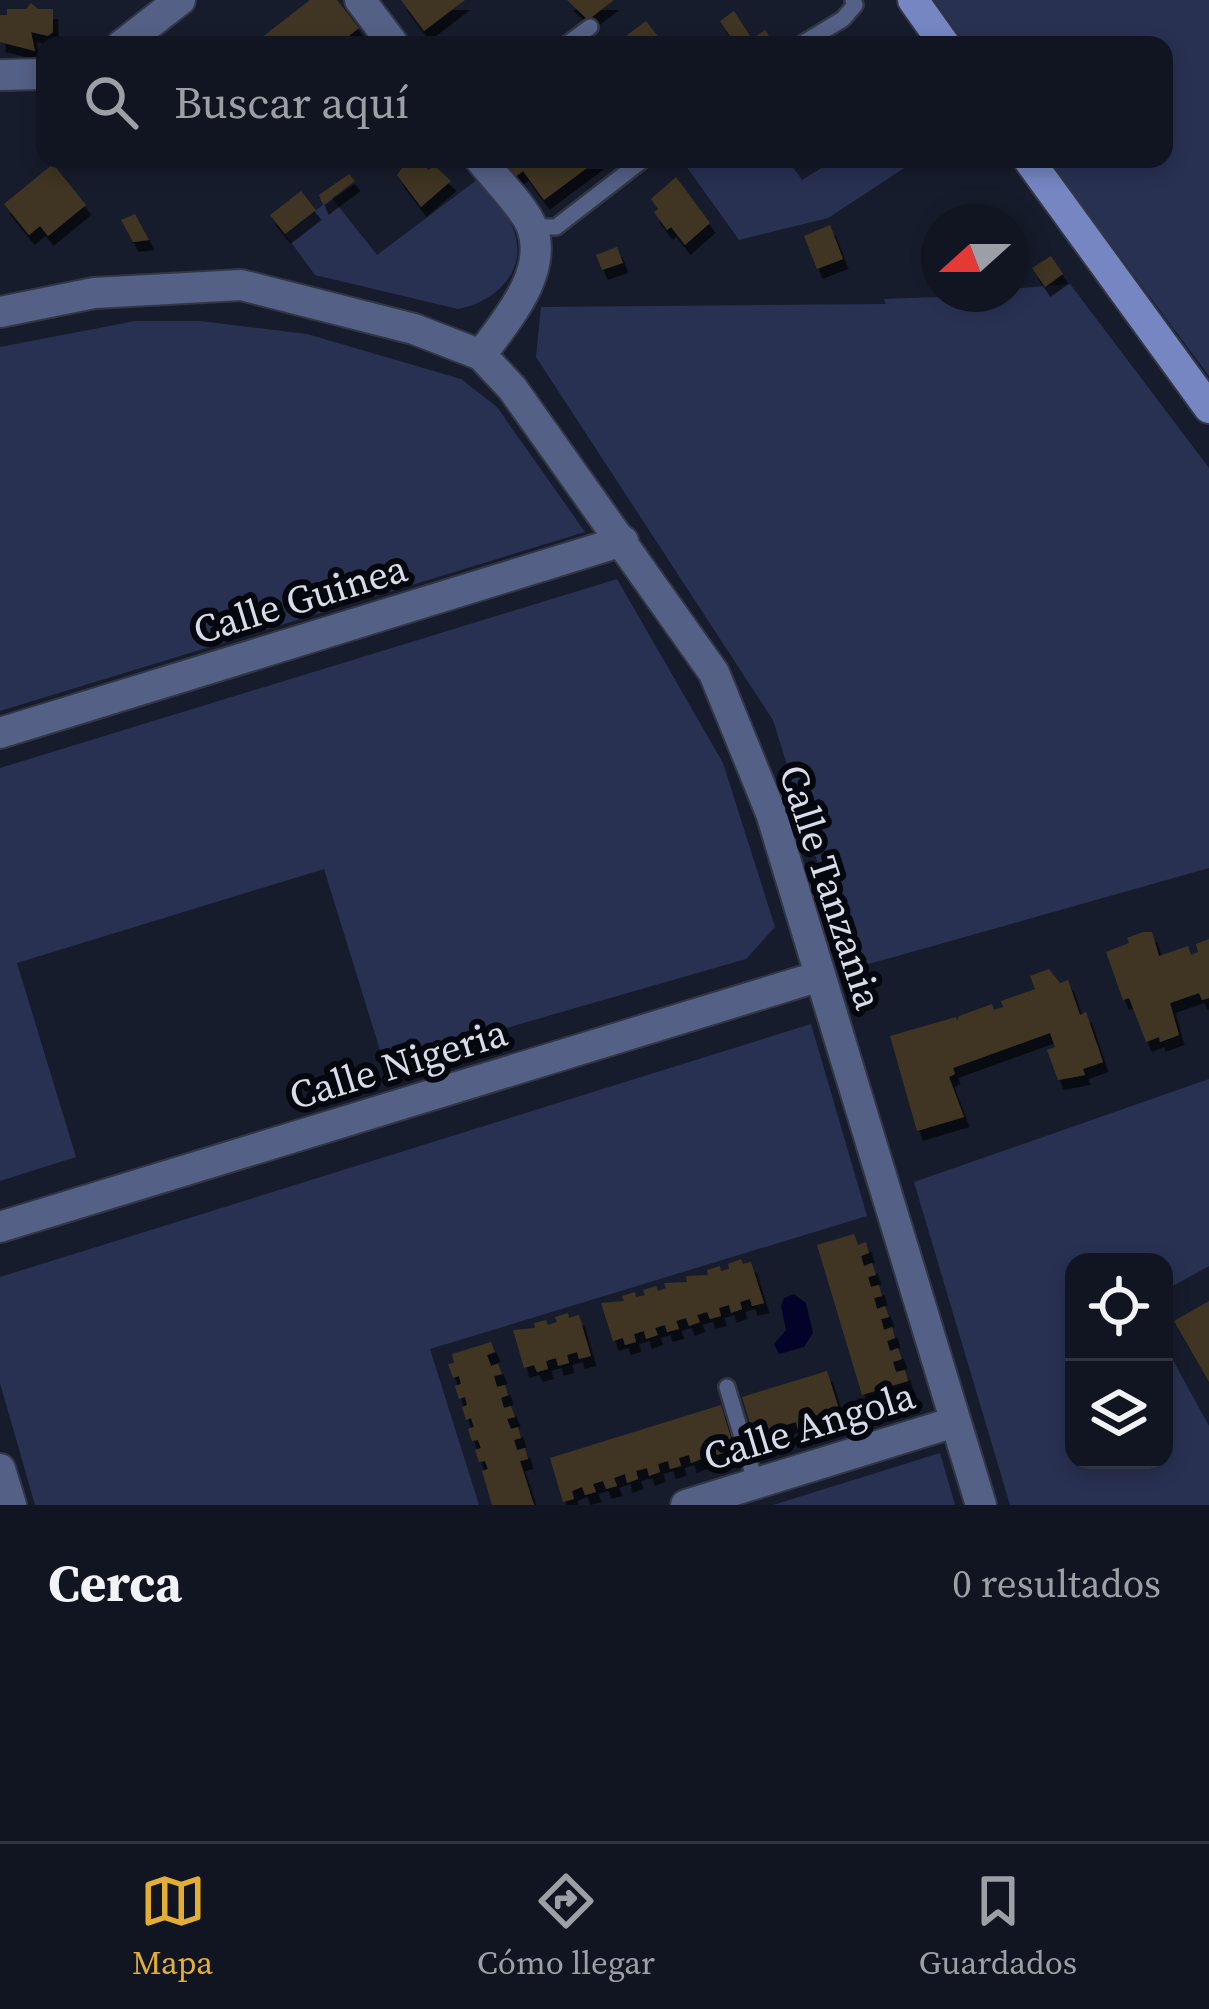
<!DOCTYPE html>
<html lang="es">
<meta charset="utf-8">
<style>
body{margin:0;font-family:"Source Serif 4",serif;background:#1e222e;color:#f1f3f6}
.controls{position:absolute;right:36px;bottom:36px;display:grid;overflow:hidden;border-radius:24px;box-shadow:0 6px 18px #0003}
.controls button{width:108px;height:108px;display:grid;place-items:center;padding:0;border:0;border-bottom:3px solid #30343f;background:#111521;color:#f1f3f6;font:60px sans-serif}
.compass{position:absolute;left:921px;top:204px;width:108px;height:108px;border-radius:50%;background:#111521;box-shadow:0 6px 18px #0003;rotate:249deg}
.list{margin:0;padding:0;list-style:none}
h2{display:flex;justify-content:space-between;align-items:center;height:156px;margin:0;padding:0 48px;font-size:51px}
h2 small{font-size:39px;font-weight:400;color:#9c9fa5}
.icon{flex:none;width:66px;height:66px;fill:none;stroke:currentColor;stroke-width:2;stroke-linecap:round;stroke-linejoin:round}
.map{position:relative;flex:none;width:1209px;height:1505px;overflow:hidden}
.search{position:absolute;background:#111521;box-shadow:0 6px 18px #0003;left:36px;right:36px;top:36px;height:132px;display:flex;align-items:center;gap:30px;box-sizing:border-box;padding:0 42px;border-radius:24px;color:#9c9fa5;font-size:45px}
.sheet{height:336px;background:#111521}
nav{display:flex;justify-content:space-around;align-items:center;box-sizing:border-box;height:168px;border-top:3px solid #30343f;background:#111521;font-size:33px;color:#9c9fa5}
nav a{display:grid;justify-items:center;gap:6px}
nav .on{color:#e2ae34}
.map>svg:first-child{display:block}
</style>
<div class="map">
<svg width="1209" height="1505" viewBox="0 0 1209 1505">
<defs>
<filter id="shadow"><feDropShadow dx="5.5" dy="10" stdDeviation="0" flood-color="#0009"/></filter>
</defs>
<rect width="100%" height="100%" fill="#171c2c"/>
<g fill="#293153">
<path d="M934,0H1209V376L1047,159H1164V45H966Z"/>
<path d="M681,159H787L802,180L836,159H918L828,218L739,240Z"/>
<path d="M478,179C489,194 504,209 512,226C531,268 497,302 458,309L315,275L285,234L332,198L377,255Z"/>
<path d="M1070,284L1209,468V868L851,969L773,720L536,357L541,307L886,304L884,299L1011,294V289Z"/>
<path d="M135,321H200L307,334L461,379L497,407L585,532L0,711V347Z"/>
<path d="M617,579L723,763L775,927L746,959L384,1063L324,869L17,963L76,1157L0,1181V768Z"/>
<path d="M811,1024L867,1216L430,1349L479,1505H35L0,1383V1277Z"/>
<path d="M1209,1079V1266L1164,1291V1262H1074V1460H1164V1344L1209,1426V1505H1010L914,1182Z"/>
<path d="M940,1453L955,1505H773Z"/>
</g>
<path fill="#030329" d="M794,1294L806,1303L813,1333L804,1347L779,1354L774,1344L786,1330L781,1306L784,1298Z"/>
<g fill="#3f3623" filter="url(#shadow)">
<path d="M310,0H337L359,28L337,45H252Z"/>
<path d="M401,0H465L424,31Z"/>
<path d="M567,0H614L588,20Z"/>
<path d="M31,3L38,9H53V32L48,36L31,32L35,51L0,42V15H7V9H26Z"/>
<path d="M734,11L752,39L765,30L775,45H736L720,21Z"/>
<path d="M646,21L663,43L614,45Z"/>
<path d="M420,159L428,170L435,166L451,181L421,207L397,175L405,164L407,167Z"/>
<path d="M514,159H536L542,168L554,159H599L544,200L523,171L515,177L512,173L509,168L517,162Z"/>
<path d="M53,164L86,205L48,236L40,226L29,235L4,204Z"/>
<path d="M349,174L355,181L323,205L319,195Z"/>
<path d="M676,177L710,223L685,245L671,227L667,230L654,212L658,209L651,199Z"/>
<path d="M301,191L316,210L285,234L270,215Z"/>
<path d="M135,214L149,240L133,242L121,220Z"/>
<path d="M830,225L843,259L817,269L804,236Z"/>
<path d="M617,247L623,263L602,270L596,255Z"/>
<path d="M1051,256L1063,274L1045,287L1032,268Z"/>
<path d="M1143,932H1152L1159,956L1188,946L1191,955L1198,952L1196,944L1209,939V998L1202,1000L1199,993L1170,1003L1179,1035L1160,1042L1159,1037L1146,1042L1129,998L1123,1000L1106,952L1129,943L1127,938Z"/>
<path d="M1049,969L1060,983L1068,980L1080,1015L1086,1012L1103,1062L1083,1069L1085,1075L1058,1080L1047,1050L1055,1047L1050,1033L953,1068L955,1074L949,1077L964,1117L917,1131L890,1036L956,1017L957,1021L959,1016L992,1004L994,1010L1003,1007L1001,1001L1035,989L1030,976Z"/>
<path d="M854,1234L858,1245L866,1242L869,1253L861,1256L864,1266L872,1263L876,1275L868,1277L871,1287L879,1285L882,1296L874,1298L877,1309L885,1306L889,1317L881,1319L884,1330L892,1327L895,1338L887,1341L890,1351L898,1348L902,1359L893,1362L896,1372L905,1370L908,1381L862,1395L817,1245Z"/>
<path d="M741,1259L743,1264L751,1262L764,1303L752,1306L750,1299L740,1302L742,1309L731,1313L729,1305L719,1308L721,1316L710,1319L707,1312L697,1315L700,1322L689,1326L686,1318L676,1321L679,1329L667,1332L665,1325L655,1328L658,1335L646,1339L644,1331L634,1334L636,1342L625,1345L623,1338L613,1341L601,1303L624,1301L622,1296L635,1292L636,1297L645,1295L643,1290L656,1286L658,1291L666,1288L664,1283L687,1282L686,1276L708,1275L707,1270L720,1266L721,1271L729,1269L728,1264Z"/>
<path d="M1209,1301V1382L1174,1321Z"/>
<path d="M568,1313L569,1318L579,1315L591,1356L579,1359L577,1352L567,1355L569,1363L558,1366L556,1358L546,1361L548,1369L537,1372L534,1365L524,1368L513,1330L535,1328L534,1323L546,1320L548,1325L557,1322L555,1317Z"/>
<path d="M491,1342L495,1352L487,1355L491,1366L498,1364L502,1374L494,1376L497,1387L505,1385L508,1395L501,1398L504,1408L511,1406L515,1417L507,1419L511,1429L518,1427L521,1438L514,1440L517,1450L525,1448L528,1459L520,1461L534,1505H492L482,1471L488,1469L485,1461L479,1462L475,1450L481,1448L478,1440L472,1441L468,1429L474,1427L471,1418L466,1420L462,1407L467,1405L465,1397L459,1399L455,1386L461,1384L459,1376L453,1378L448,1364L454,1363L452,1354Z"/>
<path d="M827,1371L839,1409L828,1412L830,1420L819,1423L817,1415L807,1419L809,1426L798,1430L796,1422L786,1425L788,1433L777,1436L774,1428L764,1432L767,1439L756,1443L742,1397Z"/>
<path d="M721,1405L732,1441L721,1445L724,1453L712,1456L710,1448L700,1451L702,1459L691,1463L689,1455L679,1458L681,1466L670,1469L668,1461L658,1464L660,1472L649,1476L647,1468L636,1471L638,1479L627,1483L625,1474L614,1478L617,1486L606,1489L603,1481L593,1484L596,1492L585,1495L582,1487L572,1491L574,1499L563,1502L550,1458Z"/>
</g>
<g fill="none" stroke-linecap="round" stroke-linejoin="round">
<defs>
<g id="lane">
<path d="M566,45L590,27"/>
<path d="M800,45L843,19L855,5L853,0"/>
<path d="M532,227H556L644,159"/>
<path d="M727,1387L756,1484"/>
</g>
<g id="street">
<path d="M360,0L394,45"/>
<path d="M122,45L180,0"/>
<path d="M0,75L45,74"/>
<path d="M480,159C493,176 525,208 532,227C549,274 505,321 481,355"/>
<path d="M0,312L94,293L241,285L414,329L481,355L512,388L714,673L771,813L981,1505"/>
<path d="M0,733L623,541"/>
<path d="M0,1227L820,976"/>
<path d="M0,1469L11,1505"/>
<path d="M686,1505L955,1422"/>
</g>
<g id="secondary">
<path d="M913,0L945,45"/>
<path d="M1028,159L1209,408"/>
</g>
</defs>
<use href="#lane" stroke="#323746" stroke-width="20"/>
<use href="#street" stroke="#323746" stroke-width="34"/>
<use href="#secondary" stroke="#323746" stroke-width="34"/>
<use href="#lane" stroke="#556086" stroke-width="15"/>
<use href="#street" stroke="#556086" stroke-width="30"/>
<use href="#secondary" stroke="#7586c3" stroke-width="30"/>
</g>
<g text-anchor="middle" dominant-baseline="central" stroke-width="12" stroke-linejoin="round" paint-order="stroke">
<g font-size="39" fill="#d8dce8" stroke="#05070e">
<text transform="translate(300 599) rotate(-17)">Calle Guinea</text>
<text transform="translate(831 887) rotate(72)">Calle Tanzania</text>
<text transform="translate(398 1064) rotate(-17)">Calle Nigeria</text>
<text transform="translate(809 1426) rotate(-17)">Calle Angola</text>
</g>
</g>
</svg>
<div class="controls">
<button><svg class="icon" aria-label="locate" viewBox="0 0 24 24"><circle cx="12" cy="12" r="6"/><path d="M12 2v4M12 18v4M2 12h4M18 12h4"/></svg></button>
<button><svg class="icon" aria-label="layers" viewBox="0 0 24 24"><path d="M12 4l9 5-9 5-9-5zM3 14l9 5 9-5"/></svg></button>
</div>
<svg class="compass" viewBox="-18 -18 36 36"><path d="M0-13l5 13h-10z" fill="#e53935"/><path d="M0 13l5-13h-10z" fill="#9c9fa5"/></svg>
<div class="search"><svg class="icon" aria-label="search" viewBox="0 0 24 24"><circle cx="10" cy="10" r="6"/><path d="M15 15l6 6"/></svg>Buscar aquí</div>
</div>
<section class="sheet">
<h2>Cerca<small>0 resultados</small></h2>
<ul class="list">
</ul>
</section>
<nav>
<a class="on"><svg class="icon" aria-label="map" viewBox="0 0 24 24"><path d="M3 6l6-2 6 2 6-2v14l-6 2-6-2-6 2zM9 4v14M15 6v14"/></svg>Mapa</a>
<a><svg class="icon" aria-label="directions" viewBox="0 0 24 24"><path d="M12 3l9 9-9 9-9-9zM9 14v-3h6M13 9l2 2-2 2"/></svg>Cómo llegar</a>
<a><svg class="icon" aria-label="saved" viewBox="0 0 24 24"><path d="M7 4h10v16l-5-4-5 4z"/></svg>Guardados</a>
</nav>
